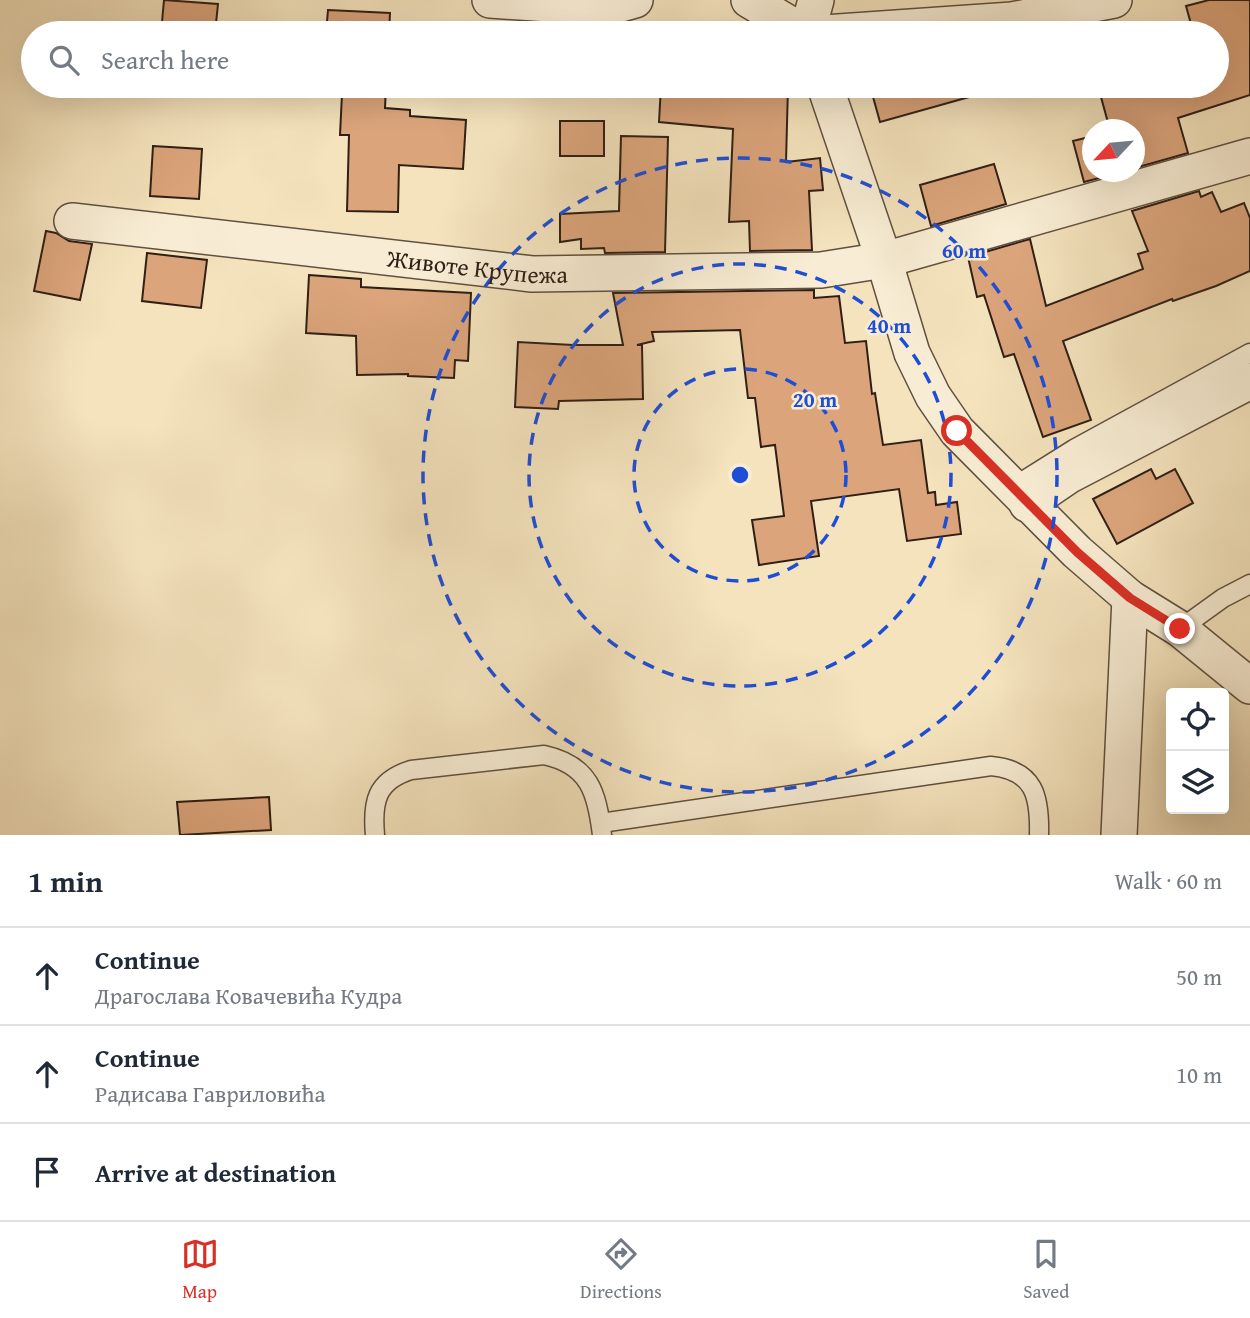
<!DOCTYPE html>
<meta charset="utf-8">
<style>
body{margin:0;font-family:"Gentium Book Plus",serif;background:#f6f6f7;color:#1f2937}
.controls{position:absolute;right:21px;bottom:21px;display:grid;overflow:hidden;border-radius:7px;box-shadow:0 7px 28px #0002}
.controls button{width:63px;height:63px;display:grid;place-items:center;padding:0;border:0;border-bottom:2px solid #e0e1e3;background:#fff;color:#1f2937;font:35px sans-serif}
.compass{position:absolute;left:1082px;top:119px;width:63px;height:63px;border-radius:50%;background:#fff;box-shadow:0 7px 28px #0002;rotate:244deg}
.stop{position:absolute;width:21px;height:21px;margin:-16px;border:5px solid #d93025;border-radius:50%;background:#fff}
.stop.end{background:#d93025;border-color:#fff;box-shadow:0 2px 7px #0008}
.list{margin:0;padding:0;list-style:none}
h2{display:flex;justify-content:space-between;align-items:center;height:91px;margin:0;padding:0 28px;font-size:30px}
h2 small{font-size:23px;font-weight:400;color:#747a83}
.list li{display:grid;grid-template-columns:46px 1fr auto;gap:21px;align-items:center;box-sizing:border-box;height:98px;padding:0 28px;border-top:2px solid #e0e1e3}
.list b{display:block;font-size:26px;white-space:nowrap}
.list p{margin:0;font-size:23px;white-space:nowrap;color:#747a83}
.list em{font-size:23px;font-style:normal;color:#747a83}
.icon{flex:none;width:38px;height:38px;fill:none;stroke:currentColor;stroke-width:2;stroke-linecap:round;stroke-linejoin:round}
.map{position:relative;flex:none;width:1250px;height:835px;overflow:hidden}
.search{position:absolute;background:#fff;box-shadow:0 7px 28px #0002;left:21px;right:21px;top:21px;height:77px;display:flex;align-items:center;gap:18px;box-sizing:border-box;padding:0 24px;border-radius:38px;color:#747a83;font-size:26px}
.sheet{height:385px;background:#fff}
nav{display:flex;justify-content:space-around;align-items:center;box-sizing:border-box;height:98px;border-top:2px solid #e0e1e3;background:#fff;font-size:19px;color:#747a83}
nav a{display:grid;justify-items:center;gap:4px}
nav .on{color:#d93025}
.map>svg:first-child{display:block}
</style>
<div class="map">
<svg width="1250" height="835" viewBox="0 0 1250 835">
<rect width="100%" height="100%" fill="#f4e3bd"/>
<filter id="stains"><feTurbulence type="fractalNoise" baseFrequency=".00286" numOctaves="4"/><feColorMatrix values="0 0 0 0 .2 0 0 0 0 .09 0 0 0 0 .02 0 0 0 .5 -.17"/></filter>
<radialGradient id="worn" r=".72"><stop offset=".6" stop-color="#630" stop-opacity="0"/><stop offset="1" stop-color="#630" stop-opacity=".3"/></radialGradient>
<g fill="#dba47b" stroke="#2f1f16" stroke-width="2">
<path d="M164,0L218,4L215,33H161Z"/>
<path d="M1209,0H1250V95L1178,118L1188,153L1135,168V130H1110L1098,86H1217V33H1163L1191,24L1186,6Z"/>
<path d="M328,10L390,13L389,33H326Z"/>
<path d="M722,27V33H665L666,28Z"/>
<path d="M324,86H386L385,108L410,110V116L466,120L463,169L399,165L398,212L347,211L349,135H340L342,94L323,93Z"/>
<path d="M661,86H788L786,162L820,158L823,190L809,191L812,250L750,251L749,221L729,222L733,129L659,122Z"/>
<path d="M870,86H979L980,94L880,122Z"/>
<rect x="560" y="121" width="44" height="35"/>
<path d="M621,136L668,137L665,252L605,253L604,248L581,249V239L560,242V214L619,211Z"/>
<path d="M1093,136V172H1122L1084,182L1073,141Z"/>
<path d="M153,146L202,149L199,199L150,196Z"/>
<path d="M994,164L1006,204L931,226L920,185Z"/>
<path d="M1199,191L1201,197L1212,192L1221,212L1244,203L1250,218V271L1216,286L1173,301L1172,299L1063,341L1091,420L1043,437L1014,354L1004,357L984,295L977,297L968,257L1030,239L1046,306L1143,269L1138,254L1148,251L1132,211Z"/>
<path d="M46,231L56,233L69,241L92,244L80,300L34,291Z"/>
<path d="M147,253L207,260L201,308L142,301Z"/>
<path d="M309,275L361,279V287L471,293L468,361L455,360L454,378L408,376V374L357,375L356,336L306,333Z"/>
<path d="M814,290V298L839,296L845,343L866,341L872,394L875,393L883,445L921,440L928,493L935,492L936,505L957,502L961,534L907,541L899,489L811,501L819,556L759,565L752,520L784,516L775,445L761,447L755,398H748L740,330L652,332L654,341L637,345H642L643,399L559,401L558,409L515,407L518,342L573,345H623L613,293Z"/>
<path d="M1151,469L1156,479L1175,469L1193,503L1117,544L1093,499Z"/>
<path d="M269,797L271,830L180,835L177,802Z"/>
</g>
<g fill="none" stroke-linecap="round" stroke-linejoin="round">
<defs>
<g id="service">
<path d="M1012,488L1074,449L1250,353"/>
<path d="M1180,629L1223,598L1250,584"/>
<path d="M601,823L991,766C1035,770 1040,797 1039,835"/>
<path d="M375,835C372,802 376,781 411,770L544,755C590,765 597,793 602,835"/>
</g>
<g id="minor">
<path d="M490,0L607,8L635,0"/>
<path d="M749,0L805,33"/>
<path d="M807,33L816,0"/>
<path d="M824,33L1012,20L1114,0"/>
<path d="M825,86L884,260L912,353L933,396L957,431L1077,552L1130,598L1180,629L1250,686"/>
<path id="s1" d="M72,221L532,274L821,270L884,260L1250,156"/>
<path d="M1027,504L1068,476L1250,381"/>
<path d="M1119,835L1130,598"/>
</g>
</defs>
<use href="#service" stroke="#605040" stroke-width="21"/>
<use href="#minor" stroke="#605040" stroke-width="38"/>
<use href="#service" stroke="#f8edd4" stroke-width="18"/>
<use href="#minor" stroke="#f8edd4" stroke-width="35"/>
</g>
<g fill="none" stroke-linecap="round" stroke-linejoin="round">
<path stroke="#d93025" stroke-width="9" d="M957,431L1077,552L1130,598L1180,629"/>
</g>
<g fill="none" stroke="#1d4ed8" stroke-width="3.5" stroke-dasharray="12 9">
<circle cx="740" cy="475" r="106"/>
<circle cx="740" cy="475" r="211"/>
<circle cx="740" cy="475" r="317"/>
</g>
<g text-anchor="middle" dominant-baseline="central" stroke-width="5" stroke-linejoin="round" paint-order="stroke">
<g font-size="24" fill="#2f1f16" stroke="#f8edd4">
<text stroke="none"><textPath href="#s1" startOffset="408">Животе Крупежа</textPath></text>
</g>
</g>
<circle cx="740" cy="475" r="10" fill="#1d4ed8" stroke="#f8edd4" stroke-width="3.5"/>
<g font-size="21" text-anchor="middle" font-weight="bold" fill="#1d4ed8" stroke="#f8edd4" stroke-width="5" stroke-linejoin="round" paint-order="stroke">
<text x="964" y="258">60 m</text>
<text x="889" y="333">40 m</text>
<text x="815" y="407">20 m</text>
</g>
<rect width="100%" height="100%" filter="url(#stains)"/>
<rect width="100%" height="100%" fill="url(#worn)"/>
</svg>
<div class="controls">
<button><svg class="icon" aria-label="locate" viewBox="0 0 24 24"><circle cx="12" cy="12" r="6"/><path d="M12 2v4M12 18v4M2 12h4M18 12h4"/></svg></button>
<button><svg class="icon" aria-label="layers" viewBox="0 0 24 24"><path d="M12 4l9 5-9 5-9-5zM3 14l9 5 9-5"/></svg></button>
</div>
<svg class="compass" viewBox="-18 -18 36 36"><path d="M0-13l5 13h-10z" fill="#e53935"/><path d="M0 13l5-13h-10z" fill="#747a83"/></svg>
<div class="stop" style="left:957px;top:431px"></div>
<div class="stop end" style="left:1180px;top:629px"></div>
<div class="search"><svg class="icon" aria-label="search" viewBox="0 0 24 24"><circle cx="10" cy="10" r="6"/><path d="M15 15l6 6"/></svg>Search here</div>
</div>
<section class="sheet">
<h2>1 min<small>Walk · 60 m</small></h2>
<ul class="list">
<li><svg class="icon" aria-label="ahead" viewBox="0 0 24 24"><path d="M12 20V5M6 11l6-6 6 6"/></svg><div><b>Continue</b><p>Драгослава Ковачевића Кудра</p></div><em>50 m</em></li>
<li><svg class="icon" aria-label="ahead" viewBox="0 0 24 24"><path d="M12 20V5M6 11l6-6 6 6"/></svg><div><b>Continue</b><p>Радисава Гавриловића</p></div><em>10 m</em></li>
<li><svg class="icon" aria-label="arrive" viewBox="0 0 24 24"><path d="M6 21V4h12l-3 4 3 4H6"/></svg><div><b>Arrive at destination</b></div></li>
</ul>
</section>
<nav>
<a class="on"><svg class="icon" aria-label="map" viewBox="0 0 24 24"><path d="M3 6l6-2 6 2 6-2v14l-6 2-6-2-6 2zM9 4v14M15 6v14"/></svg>Map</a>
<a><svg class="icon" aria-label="directions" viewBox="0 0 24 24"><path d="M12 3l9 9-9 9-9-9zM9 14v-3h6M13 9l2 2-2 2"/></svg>Directions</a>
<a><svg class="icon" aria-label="saved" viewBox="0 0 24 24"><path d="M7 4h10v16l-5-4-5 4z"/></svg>Saved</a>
</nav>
